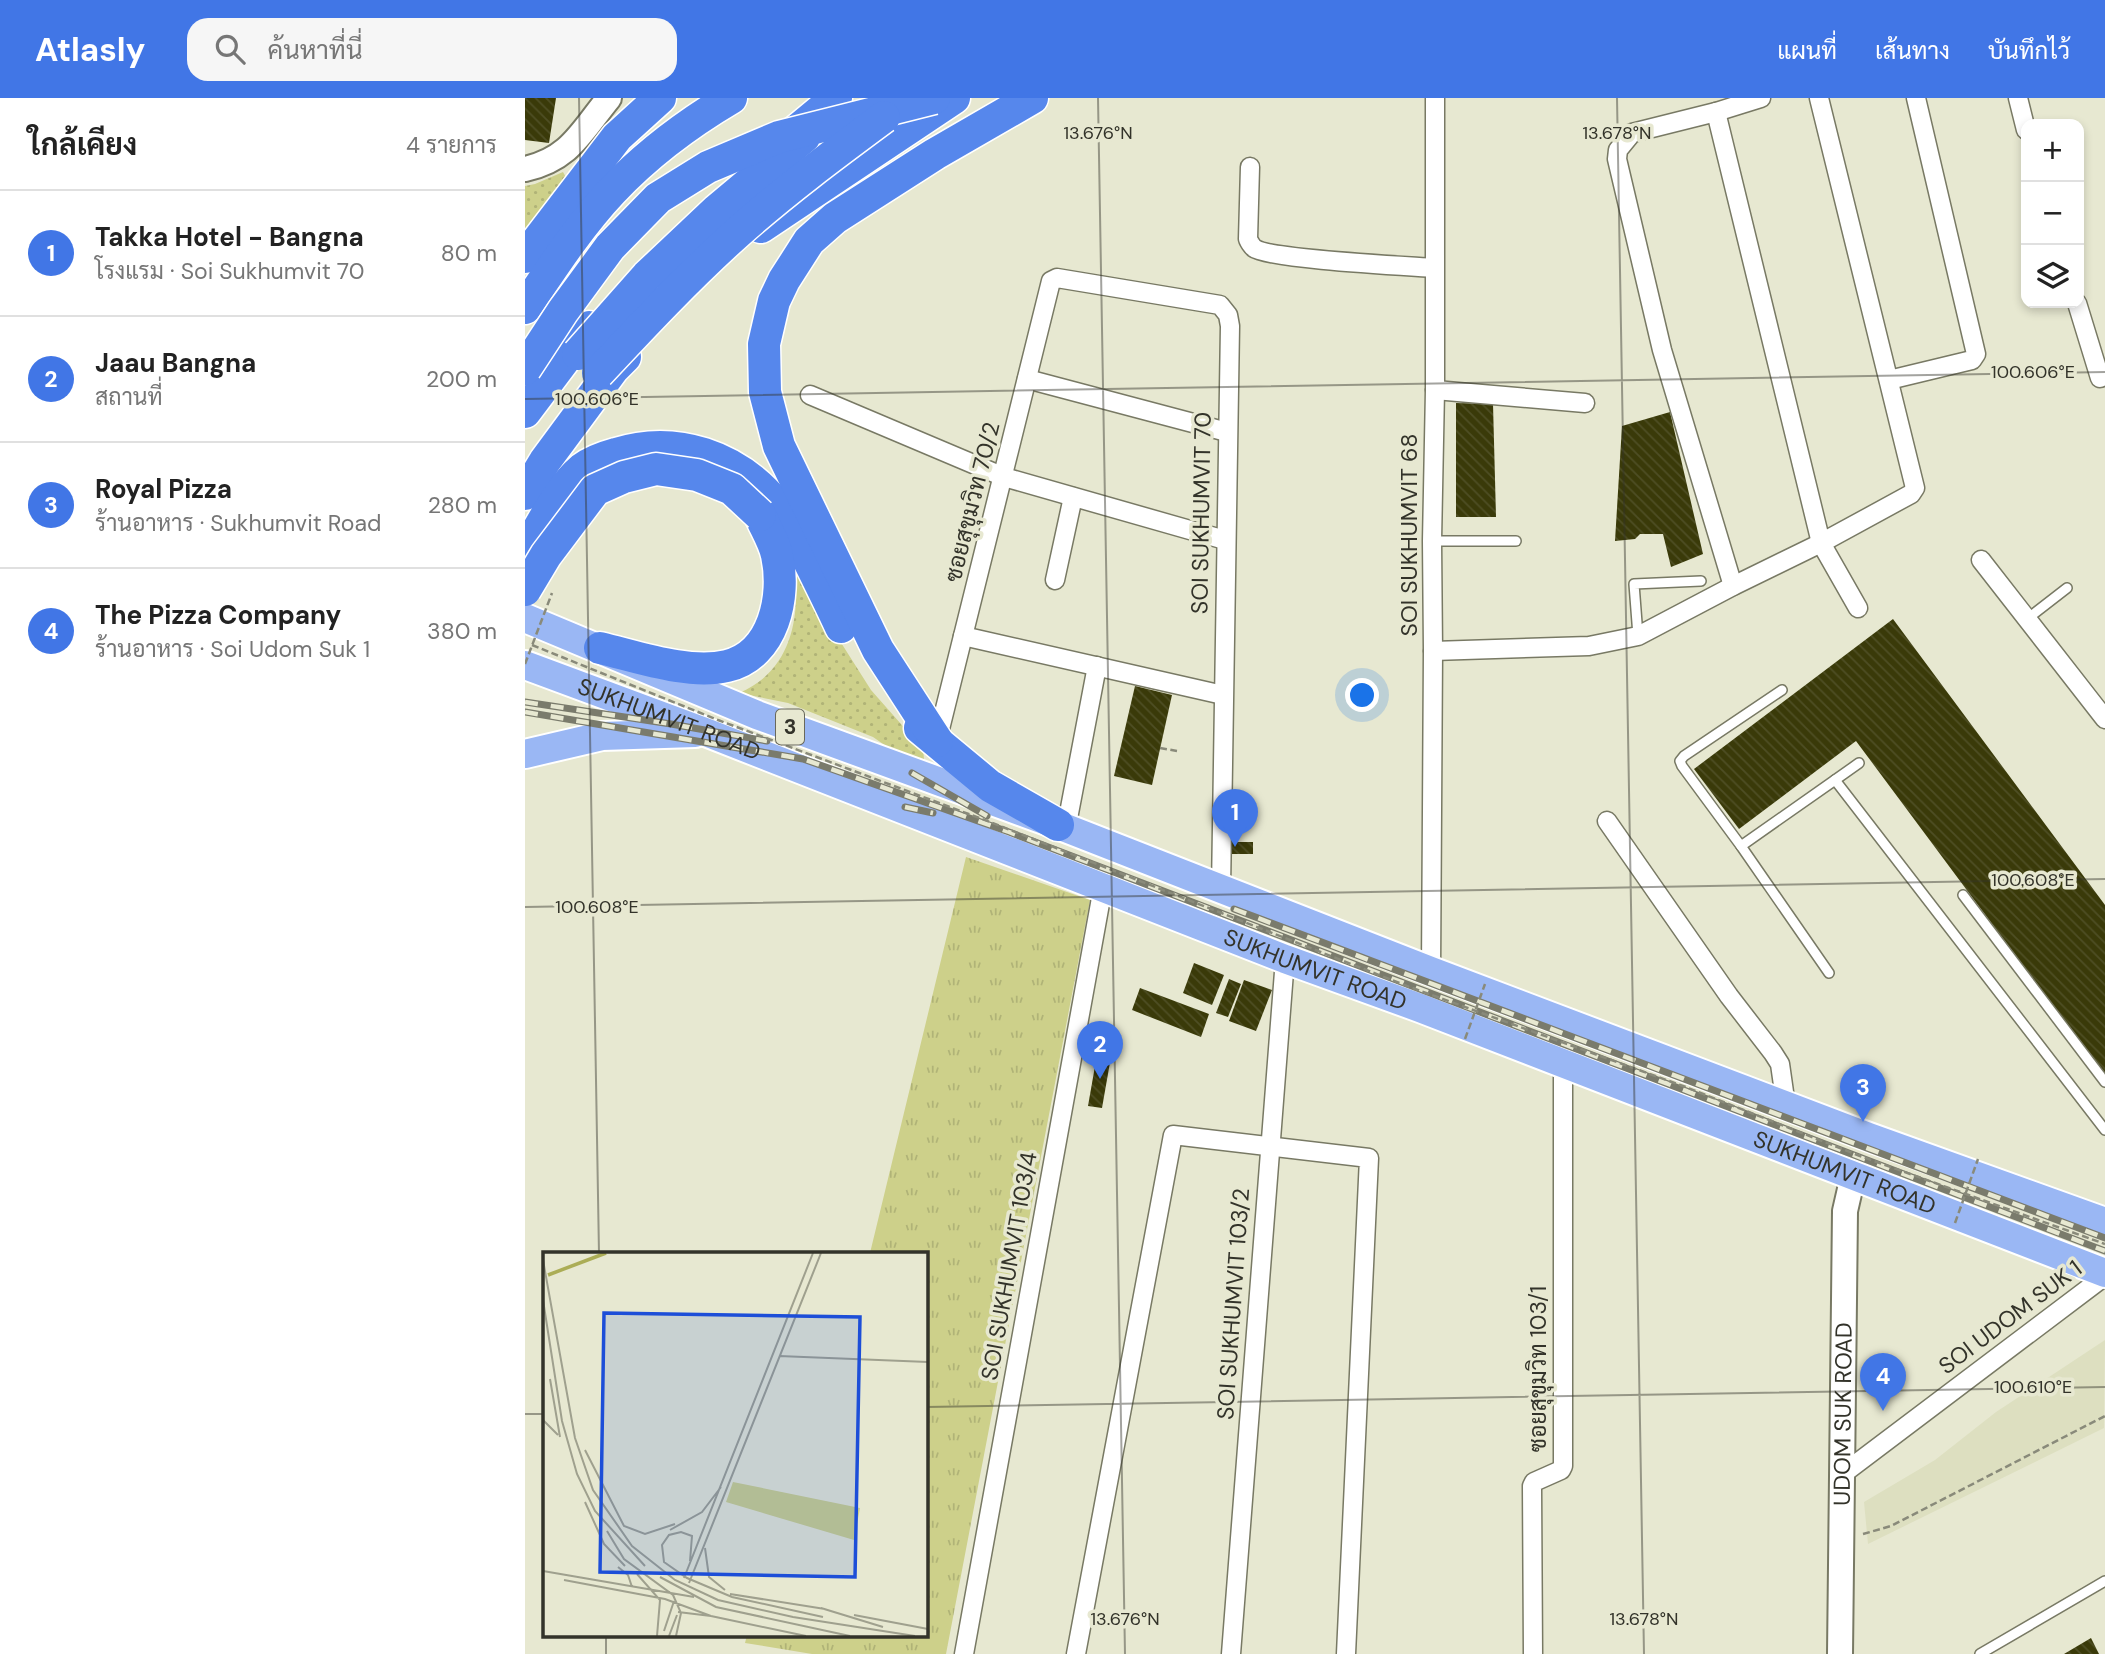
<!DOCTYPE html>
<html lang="th">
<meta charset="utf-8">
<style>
body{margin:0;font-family:"DM Sans",Sarabun,sans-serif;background:#f6f6f6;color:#222}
.controls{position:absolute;right:21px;top:21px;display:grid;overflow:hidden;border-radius:14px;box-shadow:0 4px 10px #0003}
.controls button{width:63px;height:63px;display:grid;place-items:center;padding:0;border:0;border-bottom:2px solid #e0e0e0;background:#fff;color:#222;font:35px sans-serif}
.you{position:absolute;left:838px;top:598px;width:24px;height:24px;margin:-18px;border:5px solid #fff;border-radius:50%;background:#1a73e8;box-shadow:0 0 0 10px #1a73e833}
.badge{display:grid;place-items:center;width:46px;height:46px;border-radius:50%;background:#4176e6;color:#fff;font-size:23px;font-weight:700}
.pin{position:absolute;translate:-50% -58px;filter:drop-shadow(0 2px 4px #0008)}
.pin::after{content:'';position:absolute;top:37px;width:24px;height:21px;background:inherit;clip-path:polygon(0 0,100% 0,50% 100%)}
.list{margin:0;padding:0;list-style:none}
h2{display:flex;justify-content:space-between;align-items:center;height:91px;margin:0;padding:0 28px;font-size:30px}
h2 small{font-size:23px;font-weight:400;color:#767676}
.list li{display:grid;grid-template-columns:46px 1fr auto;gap:21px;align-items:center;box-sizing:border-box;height:126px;padding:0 28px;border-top:2px solid #e0e0e0}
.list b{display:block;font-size:26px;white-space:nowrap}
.list p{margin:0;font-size:23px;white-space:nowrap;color:#767676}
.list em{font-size:23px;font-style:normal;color:#767676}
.icon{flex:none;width:38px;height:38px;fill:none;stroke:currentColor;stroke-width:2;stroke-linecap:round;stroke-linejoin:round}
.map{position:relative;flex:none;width:1580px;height:1556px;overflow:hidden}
header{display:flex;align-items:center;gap:42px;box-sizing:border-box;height:98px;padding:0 35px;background:#4176e6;color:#fff}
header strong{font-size:33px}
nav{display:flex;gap:38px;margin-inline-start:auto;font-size:24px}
.search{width:490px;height:63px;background:#f6f6f6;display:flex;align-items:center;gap:18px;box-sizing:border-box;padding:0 24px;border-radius:21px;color:#767676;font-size:26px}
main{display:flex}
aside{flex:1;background:#fff}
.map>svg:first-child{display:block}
</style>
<header>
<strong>Atlasly</strong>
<div class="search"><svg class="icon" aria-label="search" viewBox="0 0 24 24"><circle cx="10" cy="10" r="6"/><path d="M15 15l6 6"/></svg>ค้นหาที่นี่</div>
<nav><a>แผนที่</a><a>เส้นทาง</a><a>บันทึกไว้</a></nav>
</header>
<main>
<aside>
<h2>ใกล้เคียง<small>4 รายการ</small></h2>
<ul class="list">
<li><span class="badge">1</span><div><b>Takka Hotel - Bangna</b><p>โรงแรม · Soi Sukhumvit 70</p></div><em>80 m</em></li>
<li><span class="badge">2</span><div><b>Jaau Bangna</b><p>สถานที่</p></div><em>200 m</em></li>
<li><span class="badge">3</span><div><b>Royal Pizza</b><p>ร้านอาหาร · Sukhumvit Road</p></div><em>280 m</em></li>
<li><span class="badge">4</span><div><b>The Pizza Company</b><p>ร้านอาหาร · Soi Udom Suk 1</p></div><em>380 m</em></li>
</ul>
</aside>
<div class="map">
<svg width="1580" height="1556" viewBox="0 0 1580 1556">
<defs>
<pattern id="grass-tufts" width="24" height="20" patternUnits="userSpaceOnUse" patternTransform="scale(1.75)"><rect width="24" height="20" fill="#cdd08a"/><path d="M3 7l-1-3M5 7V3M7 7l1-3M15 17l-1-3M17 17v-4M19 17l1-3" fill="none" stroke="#b0b377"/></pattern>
<pattern id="park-dots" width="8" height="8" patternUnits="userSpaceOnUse" patternTransform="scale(1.75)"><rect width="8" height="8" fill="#cdd08a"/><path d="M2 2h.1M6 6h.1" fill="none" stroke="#b0b377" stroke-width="1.8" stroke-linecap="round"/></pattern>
<pattern id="building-back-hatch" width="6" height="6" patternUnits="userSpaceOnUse" patternTransform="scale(1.75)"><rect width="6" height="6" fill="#3a3a09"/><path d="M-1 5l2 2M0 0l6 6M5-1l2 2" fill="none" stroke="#4e4e24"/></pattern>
</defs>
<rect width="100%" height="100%" fill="#e7e8d1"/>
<path fill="#dddfc0" d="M1580,1242L1579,1330L1343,1446L1339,1404L1410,1362L1471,1314Z"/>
<path fill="url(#grass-tufts)" d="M441,759L565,802L421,1556H287L220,1545L222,1537H401V1155H345Z"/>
<g fill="url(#park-dots)">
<path d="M38,74L43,83L0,146V88L10,86Z"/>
<path d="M267,454L301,521L346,592L398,651L399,661L396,665L387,666L348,639L263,605L214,595C272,571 277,508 267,454Z"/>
</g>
<g fill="url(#building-back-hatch)">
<path d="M0,0H31L24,45L0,42Z"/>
<path d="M931,305L968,306L971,419H931Z"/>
<path d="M1145,314L1178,456L1146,469L1138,436H1115L1110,441L1090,443L1097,328Z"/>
<path d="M1368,521L1580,807V978L1331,643L1214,731L1169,671Z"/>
<path d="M610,588L647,597L627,687L589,678Z"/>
<path d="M701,730H712V744H728V756H701Z"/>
<path d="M669,865L699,877L687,907L658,895Z"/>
<path d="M704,881L716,886L703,919L691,915Z"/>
<path d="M719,882L747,892L731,933L704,923Z"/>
<path d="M615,890L684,916L676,939L607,912Z"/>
<path d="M573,951L587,953L577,1010L563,1008Z"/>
<path d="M1566,1540L1574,1556H1539Z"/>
</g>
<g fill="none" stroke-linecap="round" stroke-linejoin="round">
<defs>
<g id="lane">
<path d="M907,443H991"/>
<path d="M1502,521L1542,490"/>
<path d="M1113,538L1109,486L1176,483"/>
<path d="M1310,682L1334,665"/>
<path d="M1216,748L1157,668L1155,663L1159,658L1257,592"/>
<path d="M1438,797L1580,984"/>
<path d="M1304,875L1216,748L1310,682L1580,1032"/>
<path d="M1455,1556L1580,1483"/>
</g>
<g id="street">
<path d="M1493,0L1501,32"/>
<path d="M1191,14L1296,445L1333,510"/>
<path d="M725,69L723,141C723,142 728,150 729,150C743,161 882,168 909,170"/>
<path d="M1552,205L1575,280"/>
<path d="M502,281L702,334"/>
<path d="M1364,282L1447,262L1451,256L1391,0"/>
<path d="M910,292L1060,305"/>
<path d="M285,297L479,379L700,442"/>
<path d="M1456,462L1580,621"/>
<path d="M530,482L548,399"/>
<path d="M1208,488L1137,252L1092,61L1093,52L1107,35L1191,14L1236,0"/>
<path d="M438,538L698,597"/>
<path d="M908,553L1064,548L1113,538L1208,488L1296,445L1386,396L1390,390L1294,0"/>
<path d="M412,643L526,183L532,180L695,207L703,217L705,228L696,791"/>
<path d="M1082,723L1204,898L1248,955L1255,966L1261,1008"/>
<path d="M541,731L572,568"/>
<path d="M906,873L908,553L907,443L910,292V0"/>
<path d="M1319,1375L1580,1178"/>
<path d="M439,1556L578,789"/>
<path d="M551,1556L648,1037L844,1060L821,1556"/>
<path d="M706,1556L760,861"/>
<path d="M1008,1556L1007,1388L1009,1384L1036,1372L1038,1368V966"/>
</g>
<g id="secondary">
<path d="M0,71C45,61 56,34 84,0"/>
<path id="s1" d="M1315,1556L1320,1113L1328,1078"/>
</g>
<g id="primary">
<path d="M0,520L232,617L533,727L906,873L1344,1039L1580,1124"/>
<path id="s2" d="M0,567L183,635L760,861L895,910L1580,1175"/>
<path d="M0,656L77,638L170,635"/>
</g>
<g id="highway">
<path d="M264,39L311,0"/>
<path d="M236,129L429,0"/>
<path d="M0,159L92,39L135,0"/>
<path d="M0,210C27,170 54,128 87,93C122,56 162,26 206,0"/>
<path d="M0,314L64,229"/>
<path d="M0,396L20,363L88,271L100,259"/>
<path d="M0,454C17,427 32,392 57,371C66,364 80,359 91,356C151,337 212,358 252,407C264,421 272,441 281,457C293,481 305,505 316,529"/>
<path d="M75,550C113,559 164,577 202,568C249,557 261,498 252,457C249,443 240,429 235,417"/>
<path d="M395,630L465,688L533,727"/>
<path d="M412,643L353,552L254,348L240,294L239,246L249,203L259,182L284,143L310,120L410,56L507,0"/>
</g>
</defs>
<use href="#lane" stroke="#787964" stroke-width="12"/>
<use href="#street" stroke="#787964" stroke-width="21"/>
<use href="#secondary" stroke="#787964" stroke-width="28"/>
<use href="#primary" stroke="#fff" stroke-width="32"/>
<use href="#highway" stroke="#fff" stroke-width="35"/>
<g stroke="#898a7a" stroke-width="2.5" stroke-dasharray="7 3.5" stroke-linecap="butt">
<path d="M635,650L652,653"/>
<path d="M1338,1436L1366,1428L1580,1318"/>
</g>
<use href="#lane" stroke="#fff" stroke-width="9"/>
<use href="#street" stroke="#fff" stroke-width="18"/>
<use href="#secondary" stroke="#fff" stroke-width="24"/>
<use href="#primary" stroke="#9ab7f4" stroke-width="28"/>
<use href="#highway" stroke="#5687ec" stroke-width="32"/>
<defs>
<g id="rail">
<path d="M0,604L146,626L242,643"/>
<path d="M0,614L278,661L484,734L1580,1153"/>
<path d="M387,675L462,718"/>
<path d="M380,709L408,715"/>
<path d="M709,811L1580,1140"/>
</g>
</defs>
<use href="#rail" stroke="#7a7b6c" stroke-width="7"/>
<use href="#rail" stroke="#e7e8d1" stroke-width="4.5" stroke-dasharray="13" stroke-linecap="butt"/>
<defs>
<g id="highway-bridge">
<path d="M53,256L122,178L192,112L279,39"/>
<path d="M0,271L38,213L85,149L133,100L183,69L254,39L409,0"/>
<path d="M73,275C118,227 163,179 212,135C259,93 309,56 359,19"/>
<path d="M0,492L21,457L70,392L99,379L131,371L172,377L207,391L235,417"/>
</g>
</defs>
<use href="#highway-bridge" stroke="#fff" stroke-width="35" stroke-linecap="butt"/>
<g stroke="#898a7a" stroke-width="2.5" stroke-dasharray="7 3.5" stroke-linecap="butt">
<path d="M7,547L193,622L465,724L882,888L1158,988L1335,1058L1580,1146"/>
<path d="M0,566L27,495"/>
<path d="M940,941L960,886"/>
<path d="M1430,1125L1453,1061"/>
</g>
<use href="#highway-bridge" stroke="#5687ec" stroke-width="32"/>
</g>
<path fill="none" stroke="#33332a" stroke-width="2" stroke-opacity="0.45" d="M54,0L74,1155M573,0L600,1556M1092,0L1119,1556M0,301L1580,274M0,809L1580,781M401,1309L1580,1289M0,1316H19M81,1537V1556"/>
<g text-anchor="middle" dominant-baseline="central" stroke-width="7" stroke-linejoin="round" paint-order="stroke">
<rect fill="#e7e8d1" stroke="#69695c" stroke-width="2" x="251" y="611.5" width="28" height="35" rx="5"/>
<g font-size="21" font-weight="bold" fill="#33332a">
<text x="265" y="629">3</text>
</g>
<g font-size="23" fill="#33332a" stroke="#e7e8d1">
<text transform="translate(447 404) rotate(-76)">ซอยสุขุมวิท 70/2</text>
<text transform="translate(676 415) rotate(-89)">SOI SUKHUMVIT 70</text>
<text transform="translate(884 437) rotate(-90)">SOI SUKHUMVIT 68</text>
<text stroke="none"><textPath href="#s2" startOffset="154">SUKHUMVIT ROAD</textPath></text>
<text stroke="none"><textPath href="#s2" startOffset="847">SUKHUMVIT ROAD</textPath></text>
<text stroke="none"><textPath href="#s2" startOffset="1414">SUKHUMVIT ROAD</textPath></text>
<text transform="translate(484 1168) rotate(-80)">SOI SUKHUMVIT 103/4</text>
<text transform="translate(708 1206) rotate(-86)">SOI SUKHUMVIT 103/2</text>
<text transform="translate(1485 1219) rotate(-37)">SOI UDOM SUK 1</text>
<text transform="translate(1013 1271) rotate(-90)">ซอยสุขุมวิท 103/1</text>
<text stroke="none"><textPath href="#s1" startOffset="240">UDOM SUK ROAD</textPath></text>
</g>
</g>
<g transform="translate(18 1154)">
<rect width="385" height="385" fill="#e7e8d1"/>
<path d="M190,230L317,256L311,288L183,250Z" fill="#cdd08a"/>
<path fill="none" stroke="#abad56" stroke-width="3.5" d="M5,23L63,1"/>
<path fill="none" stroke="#9fa08e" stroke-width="2" d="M0,8L32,186L50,238L89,294L132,328L175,348L250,365L372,384M0,48L19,169L34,222L52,259L102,314M236,104L385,110M7,127L17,185M0,168L15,183M42,198L81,274L102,282L132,272M42,250L61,292L82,314M127,278L159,260L178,235M64,279L81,307L130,343L138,361L133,384M162,296L166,325L182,338M147,309L149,284L138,280L126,283L119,293L121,310L144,326L189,345L280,365M75,315L85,323L89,335M0,319L151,345M94,322L117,348L114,384M117,325L173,355L307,384M141,326L270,1M21,328L122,347L168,364L263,384M146,331L278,1M187,342L282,357M278,356L340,375M135,360L168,364M311,363L385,377M121,379L131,349M126,384L134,363"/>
<path fill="#1d4ed8" fill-opacity="0.15" stroke="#1d4ed8" stroke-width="3.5" d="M61,61L317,65L312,325L57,320Z"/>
<rect width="385" height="385" fill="none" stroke="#33332a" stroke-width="3.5"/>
</g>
<g font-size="18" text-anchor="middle" fill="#33332a" stroke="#e7e8d1" stroke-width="7" stroke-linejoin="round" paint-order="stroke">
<text x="573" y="41">13.676°N</text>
<text x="1092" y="41">13.678°N</text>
<text x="1508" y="280">100.606°E</text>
<text x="72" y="307">100.606°E</text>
<text x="1508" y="788">100.608°E</text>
<text x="72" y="815">100.608°E</text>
<text x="1508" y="1295">100.610°E</text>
<text x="600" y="1527">13.676°N</text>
<text x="1119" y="1527">13.678°N</text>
</g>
</svg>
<div class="controls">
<button>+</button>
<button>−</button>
<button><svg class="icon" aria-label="layers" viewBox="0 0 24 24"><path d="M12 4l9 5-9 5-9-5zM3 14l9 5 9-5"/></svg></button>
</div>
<div class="you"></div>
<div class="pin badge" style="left:710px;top:749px">1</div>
<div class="pin badge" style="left:575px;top:981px">2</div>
<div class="pin badge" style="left:1338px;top:1024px">3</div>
<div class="pin badge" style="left:1358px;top:1313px">4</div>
</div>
</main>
